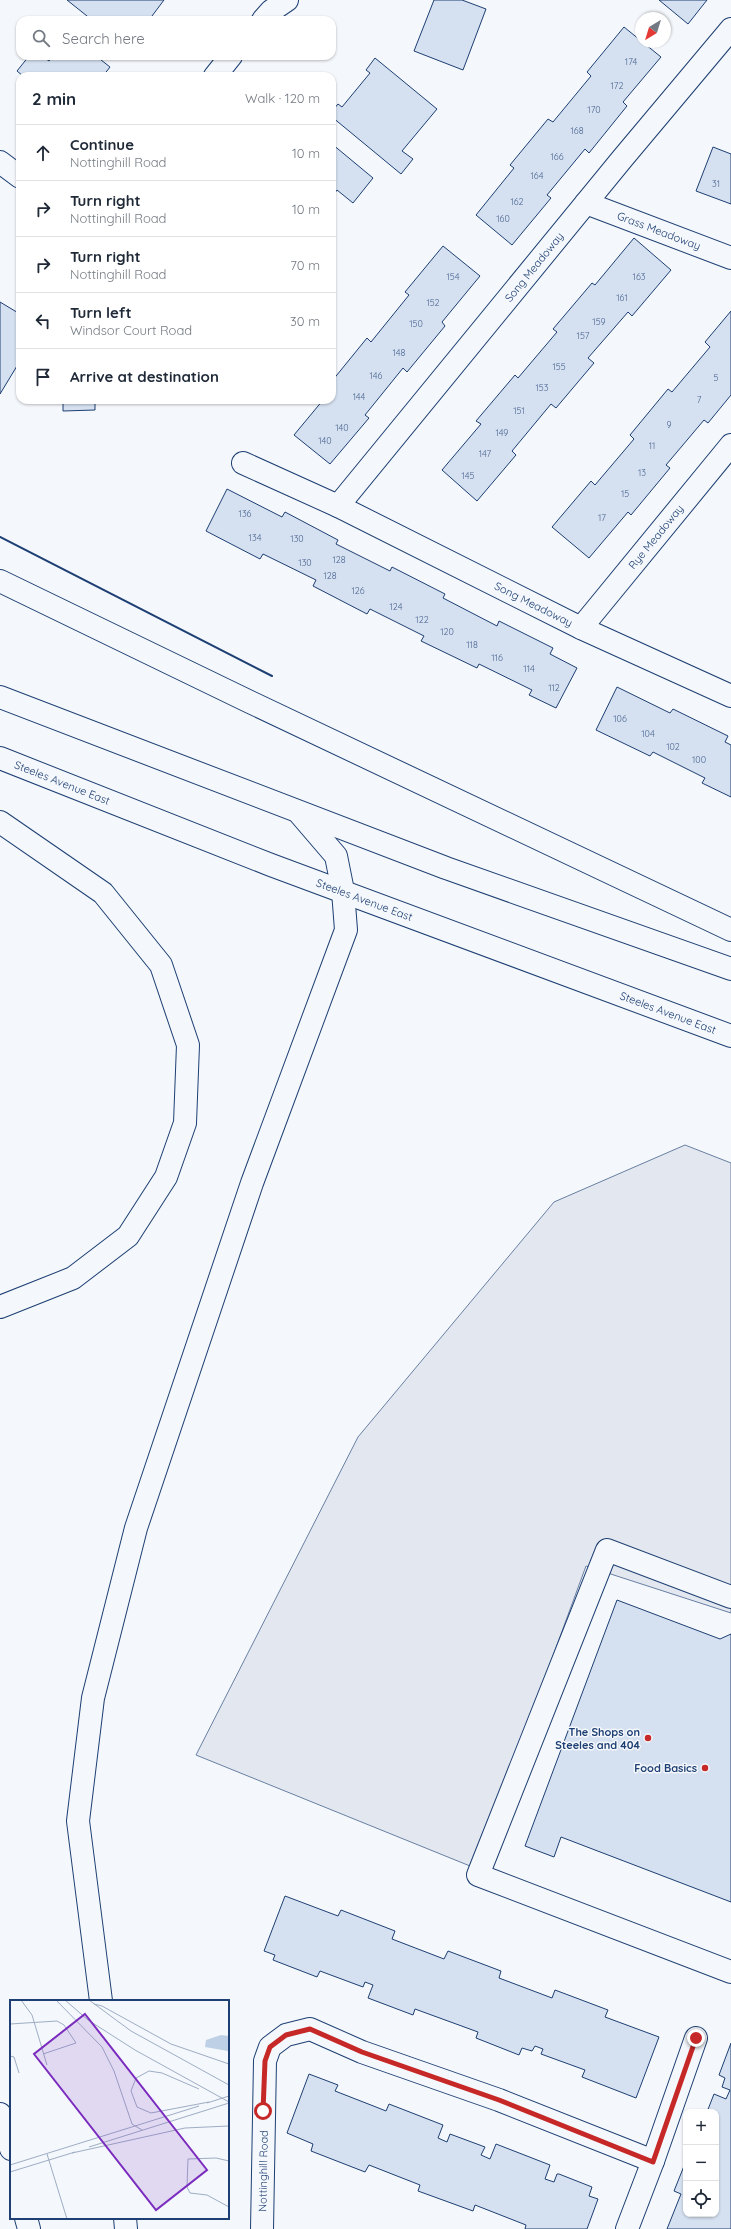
<!DOCTYPE html>
<meta charset="utf-8">
<style>
body{margin:0;font-family:Quicksand,sans-serif;background:#f6f6f7;color:#1f2937}
.controls{position:absolute;right:12px;bottom:12px;display:grid;overflow:hidden;border-radius:8px;box-shadow:0 1px 3px #0004}
.controls button{width:36px;height:36px;display:grid;place-items:center;padding:0;border:0;border-bottom:1px solid #e0e1e3;background:#fff;color:#1f2937;font:20px sans-serif}
.compass{position:absolute;left:635px;top:12px;width:36px;height:36px;border-radius:50%;background:#fff;box-shadow:0 1px 3px #0004;rotate:218deg}
.stop{position:absolute;width:12px;height:12px;margin:-9px;border:3px solid #c62828;border-radius:50%;background:#fff}
.stop.end{background:#c62828;border-color:#fff;box-shadow:0 1px 4px #0008}
.list{margin:0;padding:0;list-style:none}
h2{display:flex;justify-content:space-between;align-items:center;height:52px;margin:0;padding:0 16px;font-size:17px}
h2 small{font-size:13px;font-weight:400;color:#747a83}
.list li{display:grid;grid-template-columns:26px 1fr auto;gap:12px;align-items:center;box-sizing:border-box;height:56px;padding:0 16px;border-top:1px solid #e0e1e3}
.list b{display:block;font-size:15px;white-space:nowrap}
.list p{margin:0;font-size:13px;white-space:nowrap;color:#747a83}
.list em{font-size:13px;font-style:normal;color:#747a83}
.icon{flex:none;width:22px;height:22px;fill:none;stroke:currentColor;stroke-width:2;stroke-linecap:round;stroke-linejoin:round}
.map{position:relative;flex:none;width:731px;height:2229px;overflow:hidden}
.search{position:absolute;background:#fff;box-shadow:0 1px 3px #0004;left:16px;top:16px;width:320px;height:44px;display:flex;align-items:center;gap:10px;box-sizing:border-box;padding:0 14px;border-radius:12px;color:#747a83;font-size:15px}
.panel{position:absolute;background:#fff;box-shadow:0 1px 3px #0004;left:16px;top:72px;width:320px;height:332px;border-radius:12px}
.map>svg:first-child{display:block}
</style>
<div class="map">
<svg width="731" height="2229" viewBox="0 0 731 2229">
<rect width="100%" height="100%" fill="#f4f7fb"/>
<path fill="#e3e8f0" stroke="#687fa3" d="M685,1145L731,1163V1613L586,1566L475,1868L196,1755L358,1437L554,1202Z"/>
<g fill="#d5e0f0" stroke="#1d3f73">
<path d="M67,0H164L149,20H92Z"/>
<path d="M434,0H462L486,9L463,70L414,51Z"/>
<path d="M659,0H707L688,24Z"/>
<path d="M624,27L661,57L623,102L627,106L589,153L585,149L547,195L551,198L512,245L476,215L514,168L510,165L548,119L553,122L591,76L587,72Z"/>
<path d="M29,56H42L49,61L53,56H96L110,67L103,76H23L17,71Z"/>
<path d="M375,58L437,109L402,151L413,159L401,174L332,117V111L338,104L342,107L370,73L366,70Z"/>
<path d="M332,144L373,178L353,203L337,190L332,197Z"/>
<path d="M713,147L731,154V204L696,191Z"/>
<path d="M634,238L671,270L632,316L628,312L588,358L594,363L556,408L551,404L512,451L516,455L477,501L442,470L481,424L476,421L515,375L518,378L557,332L553,329L592,283L595,285Z"/>
<path d="M443,246L480,276L442,322L445,326L407,372L403,368L365,415L369,418L330,464L294,435L323,400H332V381L367,338L371,342L409,295L405,292Z"/>
<path d="M0,302L20,314V361L0,394Z"/>
<path d="M731,311V395L708,423L704,420L666,465L670,468L631,515L628,512L589,558L552,527L591,481L595,485L634,439L630,435L668,389L672,392L710,347L705,342Z"/>
<path d="M63,400H95V410L63,411Z"/>
<path d="M227,489L282,517L285,512L338,540L336,544L390,571L392,567L445,594L443,598L497,626L499,621L553,648L550,654L577,668L556,708L529,695L532,690L479,664L477,668L421,641L424,636L370,609L367,614L313,586L316,580L263,554L260,559L206,531Z"/>
<path d="M617,687L670,713L673,709L728,736L725,742L731,745V797L702,783L705,778L653,752L650,756L596,730Z"/>
<path d="M617,1600L720,1639L731,1634V1902L561,1837L554,1857L525,1846Z"/>
<path d="M285,1896L338,1916L341,1910L395,1931L392,1939L444,1959L448,1951L501,1971L499,1978L552,1998L555,1990L608,2010L605,2017L659,2037L636,2098L582,2077L585,2070L541,2054L543,2049L535,2046L532,2051L522,2048L519,2055L476,2038L478,2032L415,2009L413,2015L368,1998L373,1985L365,1982L363,1987L320,1971L317,1977L273,1960L275,1955L264,1951Z"/>
<path d="M731,2043V2229H667L681,2194L674,2191L686,2161V2214H716V2112H707L714,2094L726,2099L730,2090L722,2087L725,2078L719,2075Z"/>
<path d="M309,2074L338,2085L335,2091L376,2107L386,2111L389,2104L443,2125L438,2138L447,2142L450,2134L485,2147L481,2155L490,2159L496,2144L550,2165L545,2179L554,2182L557,2174H559L592,2187L589,2196L598,2199L587,2229H525L526,2225L475,2205L473,2211L418,2191L420,2185L369,2165L365,2172L311,2151L313,2144L287,2133Z"/>
</g>
<g fill="none" stroke-linecap="round" stroke-linejoin="round">
<defs>
<g id="minor">
<path d="M263,20L271,11L287,0"/>
<path id="s1" d="M731,29L622,159L338,506L581,628L731,696"/>
<path d="M215,76L231,56"/>
<path d="M0,162L20,177"/>
<path id="s2" d="M586,203L731,258"/>
<path d="M243,463L338,506"/>
<path id="s3" d="M581,628L731,445"/>
<path d="M731,1597L607,1550L478,1875L731,1972"/>
<path id="s4" d="M262,2229L265,2061L270,2047L286,2035L310,2029L362,2052L499,2100L653,2161"/>
<path d="M627,2229L653,2161L696,2038"/>
</g>
<g id="major">
<path d="M0,697L446,868L731,969"/>
<path id="s5" d="M0,758L271,865L731,1036"/>
</g>
<g id="highway">
<path d="M0,581L250,702L731,930"/>
<path d="M0,822L103,893L161,965L188,1045L185,1123L166,1177L128,1236L73,1278L0,1307"/>
<path d="M101,2001L78,1821L93,1698L136,1528L252,1183L346,930L343,891L336,856L300,814"/>
<path d="M0,2114L11,2149"/>
<path d="M26,2218L29,2229"/>
<path d="M125,2218L126,2229"/>
</g>
</defs>
<use href="#minor" stroke="#1d3f73" stroke-width="24"/>
<use href="#major" stroke="#1d3f73" stroke-width="24"/>
<use href="#highway" stroke="#1d3f73" stroke-width="24"/>
<use href="#minor" stroke="#f4f7fb" stroke-width="22"/>
<use href="#major" stroke="#f4f7fb" stroke-width="22"/>
<use href="#highway" stroke="#f4f7fb" stroke-width="22"/>
<path stroke="#1d3f73" stroke-width="2" d="M0,537L272,676"/>
</g>
<g fill="none" stroke-linecap="round" stroke-linejoin="round">
<path stroke="#c62828" stroke-width="5" d="M263,2111L265,2061L270,2047L286,2035L310,2029L362,2052L499,2100L653,2162L696,2038"/>
</g>
<g fill="#c62828" stroke="#f4f7fb" stroke-width="1.5">
<circle cx="648" cy="1738" r="4"/>
<circle cx="705" cy="1768" r="4"/>
</g>
<g text-anchor="middle" dominant-baseline="central" stroke-width="3" stroke-linejoin="round" paint-order="stroke">
<g font-size="9" fill="#4b6792">
<text x="631" y="61">174</text>
<text x="617" y="85">172</text>
<text x="594" y="109">170</text>
<text x="577" y="130">168</text>
<text x="557" y="156">166</text>
<text x="537" y="175">164</text>
<text x="716" y="183">31</text>
<text x="517" y="201">162</text>
<text x="503" y="218">160</text>
<text x="453" y="276">154</text>
<text x="639" y="276">163</text>
<text x="622" y="297">161</text>
<text x="433" y="302">152</text>
<text x="599" y="321">159</text>
<text x="416" y="323">150</text>
<text x="583" y="335">157</text>
<text x="399" y="352">148</text>
<text x="559" y="366">155</text>
<text x="376" y="375">146</text>
<text x="716" y="377">5</text>
<text x="542" y="387">153</text>
<text x="359" y="396">144</text>
<text x="699" y="399">7</text>
<text x="519" y="410">151</text>
<text x="669" y="424">9</text>
<text x="342" y="427">140</text>
<text x="502" y="432">149</text>
<text x="325" y="440">140</text>
<text x="652" y="445">11</text>
<text x="485" y="453">147</text>
<text x="642" y="472">13</text>
<text x="468" y="475">145</text>
<text x="625" y="493">15</text>
<text x="245" y="513">136</text>
<text x="602" y="517">17</text>
<text x="255" y="537">134</text>
<text x="297" y="538">130</text>
<text x="339" y="559">128</text>
<text x="305" y="562">130</text>
<text x="330" y="575">128</text>
<text x="358" y="590">126</text>
<text x="396" y="606">124</text>
<text x="422" y="619">122</text>
<text x="447" y="631">120</text>
<text x="472" y="644">118</text>
<text x="497" y="657">116</text>
<text x="529" y="668">114</text>
<text x="554" y="687">112</text>
<text x="620" y="718">106</text>
<text x="648" y="733">104</text>
<text x="673" y="746">102</text>
<text x="699" y="759">100</text>
</g>
<g font-size="11" fill="#1d3f73" stroke="#f4f7fb">
<text stroke="none"><textPath href="#s2" startOffset="78">Grass Meadoway</textPath></text>
<text transform="translate(534 267) rotate(-51)">Song Meadoway</text>
<text stroke="none"><textPath href="#s3" startOffset="118">Rye Meadoway</textPath></text>
<text stroke="none"><textPath href="#s1" startOffset="837">Song Meadoway</textPath></text>
<text stroke="none"><textPath href="#s5" startOffset="67">Steeles Avenue East</textPath></text>
<text stroke="none"><textPath href="#s5" startOffset="391">Steeles Avenue East</textPath></text>
<text stroke="none"><textPath href="#s5" startOffset="715">Steeles Avenue East</textPath></text>
<text stroke="none"><textPath href="#s4" startOffset="58">Nottinghill Road</textPath></text>
</g>
<g font-size="11" font-weight="bold" fill="#1d3f73" stroke="#f4f7fb" text-anchor="end">
<text x="640" y="1732">The Shops on<tspan x="640" dy="13">Steeles and 404</tspan></text>
<text x="697" y="1768">Food Basics</text>
</g>
</g>
<g transform="translate(10 2000)">
<rect width="219" height="219" fill="#f4f7fb"/>
<path d="M211,35L219,36L218,51L195,47L196,40Z" fill="#bed0e5"/>
<path fill="none" stroke="#9eadc5" stroke-width="1" d="M11,0L22,15L37,65M46,0L92,47L104,71L122,124L132,130M55,0L78,20L125,50L219,102M79,0L121,31L219,85M84,4L92,6L161,44L219,64M0,24L47,21L54,25L66,43L33,54M0,56L4,57L9,73M189,89L152,73L139,71L126,78L121,91L127,107L141,113L199,102M197,103L219,96M79,147L219,103M62,153L175,128L219,126M37,154L57,219M219,161L206,158L178,159L177,187L180,193L197,195L219,207M0,165L189,106M0,172L65,152"/>
<path fill="#7b2cbf" fill-opacity="0.15" stroke="#7b2cbf" stroke-width="2" d="M75,14L197,170L146,210L24,54Z"/>
<rect width="219" height="219" fill="none" stroke="#1d3f73" stroke-width="2"/>
</g>
</svg>
<div class="controls">
<button>+</button>
<button>−</button>
<button><svg class="icon" aria-label="locate" viewBox="0 0 24 24"><circle cx="12" cy="12" r="6"/><path d="M12 2v4M12 18v4M2 12h4M18 12h4"/></svg></button>
</div>
<svg class="compass" viewBox="-18 -18 36 36"><path d="M0-13l5 13h-10z" fill="#e53935"/><path d="M0 13l5-13h-10z" fill="#747a83"/></svg>
<div class="stop" style="left:263px;top:2111px"></div>
<div class="stop end" style="left:696px;top:2038px"></div>
<div class="search"><svg class="icon" aria-label="search" viewBox="0 0 24 24"><circle cx="10" cy="10" r="6"/><path d="M15 15l6 6"/></svg>Search here</div>
<section class="panel">
<h2>2 min<small>Walk · 120 m</small></h2>
<ul class="list">
<li><svg class="icon" aria-label="ahead" viewBox="0 0 24 24"><path d="M12 20V5M6 11l6-6 6 6"/></svg><div><b>Continue</b><p>Nottinghill Road</p></div><em>10 m</em></li>
<li><svg class="icon" aria-label="right" viewBox="0 0 24 24"><path d="M7 20v-9h11M14 6l5 5-5 5"/></svg><div><b>Turn right</b><p>Nottinghill Road</p></div><em>10 m</em></li>
<li><svg class="icon" aria-label="right" viewBox="0 0 24 24"><path d="M7 20v-9h11M14 6l5 5-5 5"/></svg><div><b>Turn right</b><p>Nottinghill Road</p></div><em>70 m</em></li>
<li><svg class="icon" aria-label="left" viewBox="0 0 24 24"><path d="M17 20v-9H6M10 6l-5 5 5 5"/></svg><div><b>Turn left</b><p>Windsor Court Road</p></div><em>30 m</em></li>
<li><svg class="icon" aria-label="arrive" viewBox="0 0 24 24"><path d="M6 21V4h12l-3 4 3 4H6"/></svg><div><b>Arrive at destination</b></div></li>
</ul>
</section>
</div>
